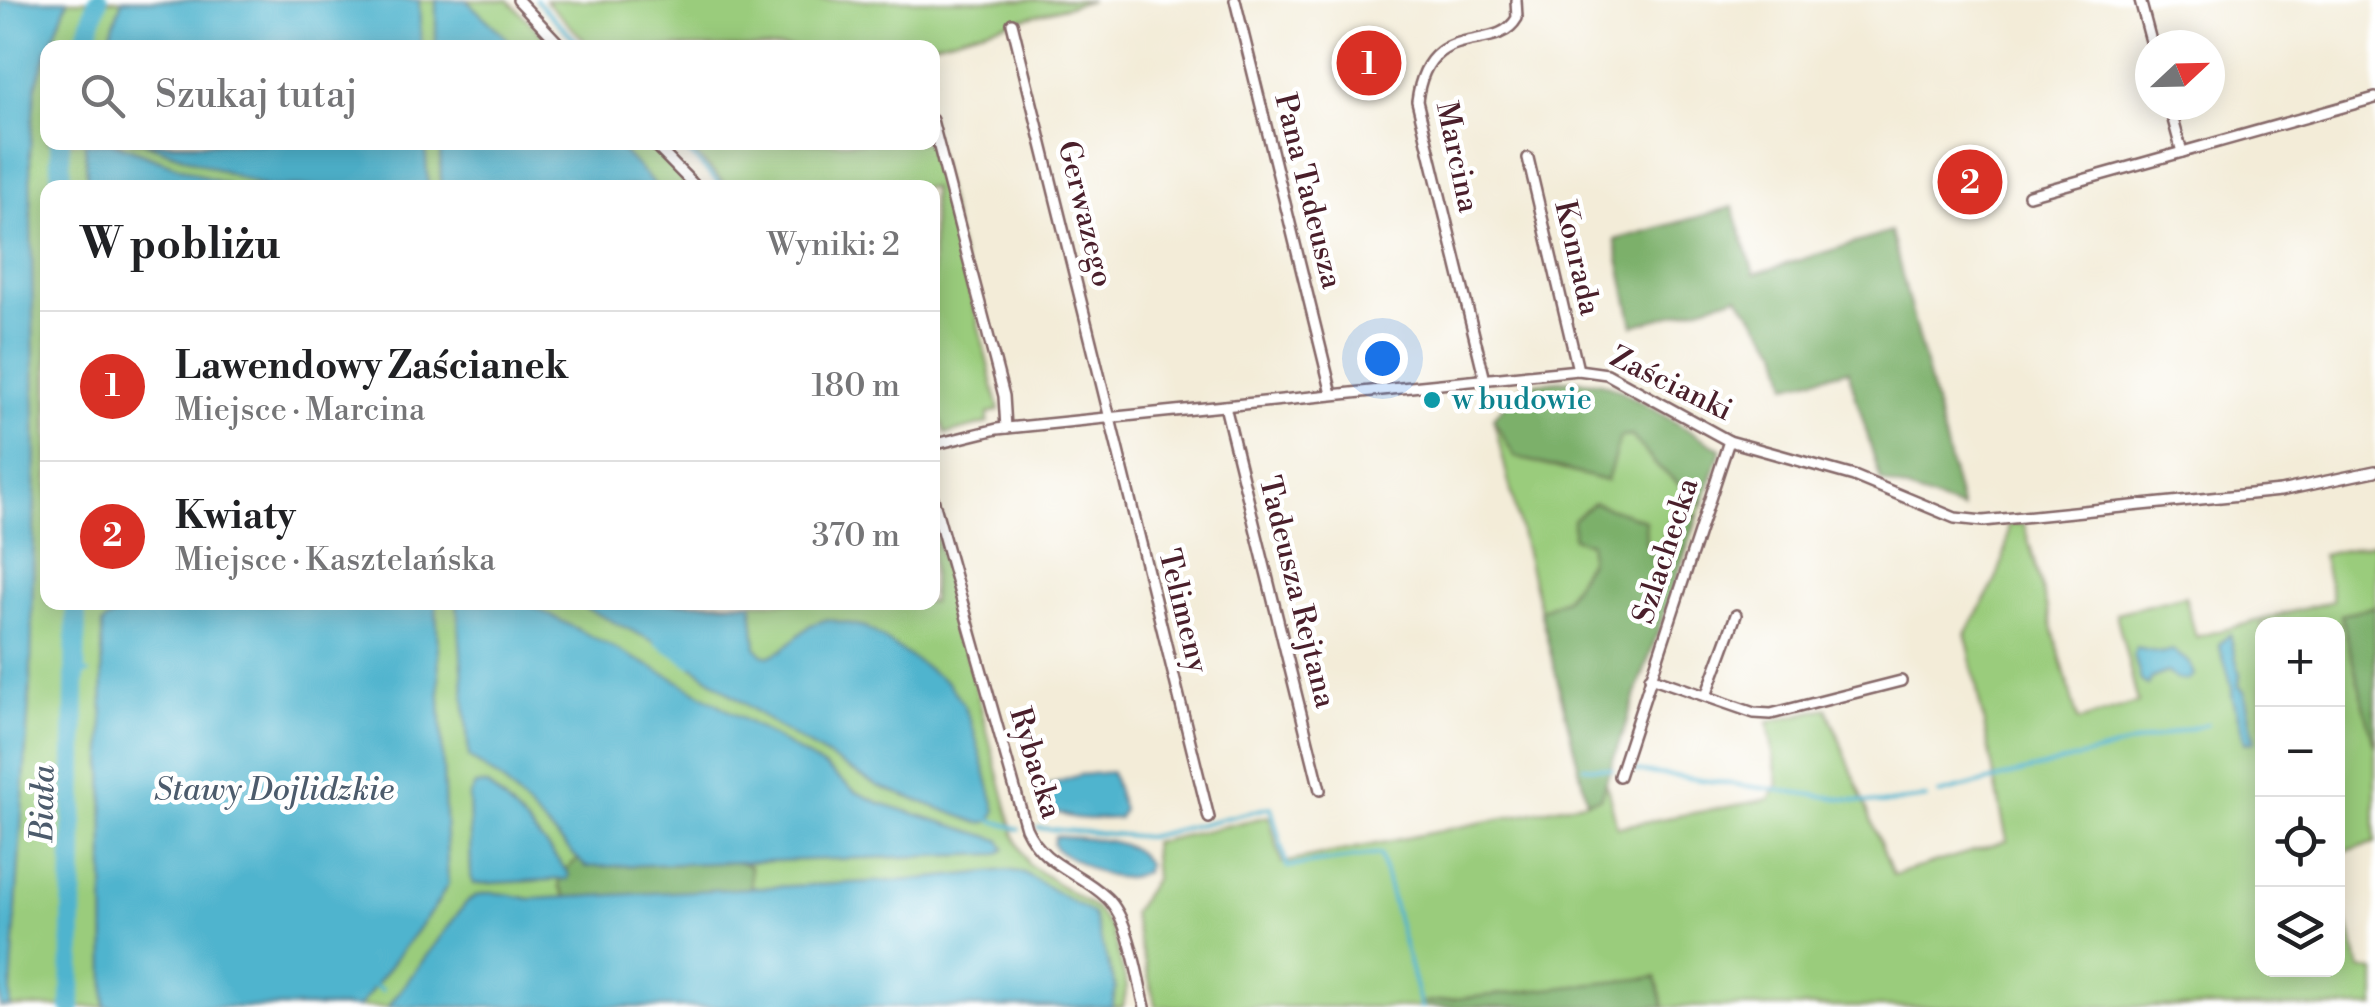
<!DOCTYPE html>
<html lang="pl">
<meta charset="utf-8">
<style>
body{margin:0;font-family:"Libre Bodoni",serif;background:#f6f6f6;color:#202124}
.controls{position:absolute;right:30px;bottom:30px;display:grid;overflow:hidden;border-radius:20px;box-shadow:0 5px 25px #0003}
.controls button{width:90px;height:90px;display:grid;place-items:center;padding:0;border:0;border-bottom:2px solid #e0e0e0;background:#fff;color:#202124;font:50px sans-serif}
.compass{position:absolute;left:2135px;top:30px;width:90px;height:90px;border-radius:50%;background:#fff;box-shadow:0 5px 25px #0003;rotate:68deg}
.you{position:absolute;left:1382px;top:358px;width:35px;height:35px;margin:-25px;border:8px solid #fff;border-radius:50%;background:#1a73e8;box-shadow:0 0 0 15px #1a73e833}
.badge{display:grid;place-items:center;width:65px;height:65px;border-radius:50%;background:#d93025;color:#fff;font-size:32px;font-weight:700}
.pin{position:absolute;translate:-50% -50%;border:5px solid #fff;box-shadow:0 2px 10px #0006}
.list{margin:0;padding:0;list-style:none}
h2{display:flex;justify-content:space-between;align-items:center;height:130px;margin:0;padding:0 40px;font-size:42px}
h2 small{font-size:32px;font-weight:400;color:#757577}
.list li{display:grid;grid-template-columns:65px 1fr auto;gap:30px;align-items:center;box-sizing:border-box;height:150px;padding:0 40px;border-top:2px solid #e0e0e0}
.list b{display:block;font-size:38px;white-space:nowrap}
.list p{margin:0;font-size:32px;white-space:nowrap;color:#757577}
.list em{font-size:32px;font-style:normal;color:#757577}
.icon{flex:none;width:55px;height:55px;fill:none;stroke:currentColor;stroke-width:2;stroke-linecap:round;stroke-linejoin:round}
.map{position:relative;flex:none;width:2375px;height:1007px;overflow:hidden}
.search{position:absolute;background:#fff;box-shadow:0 5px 25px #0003;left:40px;top:40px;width:900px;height:110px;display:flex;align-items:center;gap:25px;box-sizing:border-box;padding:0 35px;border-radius:20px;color:#757577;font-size:38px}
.panel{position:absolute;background:#fff;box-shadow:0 5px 25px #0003;left:40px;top:180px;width:900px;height:430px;border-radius:20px}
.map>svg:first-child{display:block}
</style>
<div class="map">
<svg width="2375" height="1007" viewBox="0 0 2375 1007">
<rect width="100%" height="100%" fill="#fff"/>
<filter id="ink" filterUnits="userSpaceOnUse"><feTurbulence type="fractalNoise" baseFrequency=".01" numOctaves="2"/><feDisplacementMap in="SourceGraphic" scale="20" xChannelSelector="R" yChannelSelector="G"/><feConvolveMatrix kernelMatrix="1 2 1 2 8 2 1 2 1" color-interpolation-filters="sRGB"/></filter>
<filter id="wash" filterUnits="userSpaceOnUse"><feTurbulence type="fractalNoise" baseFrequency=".0048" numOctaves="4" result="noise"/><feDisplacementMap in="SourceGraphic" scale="40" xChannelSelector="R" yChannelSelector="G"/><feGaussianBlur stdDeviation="2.25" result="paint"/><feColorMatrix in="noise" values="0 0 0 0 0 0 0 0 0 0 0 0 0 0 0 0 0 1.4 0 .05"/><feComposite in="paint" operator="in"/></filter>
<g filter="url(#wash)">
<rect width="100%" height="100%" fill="#f3ecd8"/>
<g fill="#9acc7b" stroke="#727653" stroke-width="2.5">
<path d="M0,0H508L554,47L48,48V142L648,143L692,187L48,188V602H932L933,525L1015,837L1028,864L1096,909L1112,930L1127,986L1123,1007H0Z"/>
<path d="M545,0H1091L916,48L591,47Z"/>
<path d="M933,137L999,410L988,414V423L946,434L933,401L932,188L728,187L684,143L932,142Z"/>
<path d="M1493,418L1515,457L1606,481L1620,436H1632L1655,464L1703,504L1698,516L1675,513L1665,531L1662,560L1653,562L1646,543L1644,520L1590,543L1589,560L1565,599L1540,610Z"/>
<path d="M2024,524L2078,721L2138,703L2116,613L2185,596L2196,637L2333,601L2322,555L2375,543V606L2342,615L2375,746V843L2338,853V624H2262V970H2338V890L2360,968L2375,971V1007H1664L1656,978L1419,1004L1420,1007H1156L1132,913L1155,878L1152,843L1269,816L1282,863L1587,801L1606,782L1617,827L1770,799L1778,784L1768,722L1827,708L1893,875L2007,841L1966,634C1986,597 2008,569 2008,525Z"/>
</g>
<g fill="#7bb06b" stroke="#62684b" stroke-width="2.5">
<path d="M1733,207L1754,274L1891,232L1962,509L1881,481L1848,370L1788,385L1779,349L1738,296L1633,326L1615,240Z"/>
<path d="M1569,380L1598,382L1618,389L1721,449L1703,504L1655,464L1632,436L1620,437L1607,481L1515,457L1493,418L1524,384Z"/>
<path d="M1594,503L1645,520L1646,543L1654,562L1662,560L1665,531L1676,512L1698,516L1600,798L1587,801L1540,610L1565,599L1589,561L1590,543L1573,538V519Z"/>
<path d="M2375,606V749L2341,615Z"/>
<path d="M725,855L750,866L751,887L746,896L587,900L566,897L559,887L562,872L578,859Z"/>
<path d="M1656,977L1664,1007H1420L1419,1003Z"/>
</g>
<g fill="#4fb4ce" stroke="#4c6a7c" stroke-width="2.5">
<path d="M0,0H68L50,47L48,48L36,86L30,148L36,459L31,669L10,1007H0Z"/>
<path d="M122,0H419L421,47H106Z"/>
<path d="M436,0H466L516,47H436Z"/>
<path d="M85,143H114L232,187H87Z"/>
<path d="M145,143H425L428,187H266Z"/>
<path d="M440,143H615L657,187H441Z"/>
<path d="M210,603H436L448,884L436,905L359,1007H105L102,625C112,607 187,605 210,603Z"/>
<path d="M457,603H526L675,679L826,768L856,792L880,803L1000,840L1005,849L998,854L586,867L501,780L469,757Z"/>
<path d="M575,603H752L756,647L762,654L770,656L782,650L810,625L827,619L866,627L947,682L963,703L974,731L996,811C993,821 988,823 979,823L878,786L776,726L665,647Z"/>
<path d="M2230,634L2240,675L2239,686L2245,692L2255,742L2245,743L2232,695C2234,684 2222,658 2219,644Z"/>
<path d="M2136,648L2161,653L2172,650L2190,663L2194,675L2188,680L2176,679L2167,672L2152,678L2148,685L2141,681L2134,655Z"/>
<path d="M1111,772L1123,810L1119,818C1089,820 1049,823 1038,789L1079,775Z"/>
<path d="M475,785H487C517,811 544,842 569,874L568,879L474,884L471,877L469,797Z"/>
<path d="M1055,836C1084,840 1131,835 1147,864L1145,872C1110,888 1088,866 1057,850L1053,844Z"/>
<path d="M1007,870L1024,873L1093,914L1116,989L1112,1007H388L465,904C482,885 508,895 530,899L911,880Z"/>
</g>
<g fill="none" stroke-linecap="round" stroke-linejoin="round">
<g stroke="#4fb4ce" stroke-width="4">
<path d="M536,0L583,48"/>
<path d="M678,142L724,188"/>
<path d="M657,643L691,665"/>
<path d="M75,673H88"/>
<path d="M1584,767L1612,769"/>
<path d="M1635,771L1881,804L1926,798"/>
<path d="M1939,794L2207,724"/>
<path d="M991,820L1019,829"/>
<path d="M1038,828L1147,837L1271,807L1287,867L1380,854L1421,1007"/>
<path d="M375,986L382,990"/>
</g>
<g stroke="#4fb4ce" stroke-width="20">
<path d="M83,48L98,0"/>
<path d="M60,142L61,188"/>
<path d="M71,1007L76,602"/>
</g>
</g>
</g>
<g filter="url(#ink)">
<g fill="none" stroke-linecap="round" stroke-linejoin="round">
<defs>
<g id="minor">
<path d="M518,0L563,48"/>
<path d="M1235,0L1332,394"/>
<path d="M2140,0L2152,45"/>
<path d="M1012,23L1209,818"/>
<path d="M2169,105L2182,152"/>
<path d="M932,120L1004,396L1006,428"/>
<path d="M652,142L697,188"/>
<path d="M1528,158L1578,370"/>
<path d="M2029,195L2375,98"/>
<path d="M1485,380L1417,101C1428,15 1495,57 1517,18L1516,0"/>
<path d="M1225,406L1320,790"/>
<path d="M932,445L997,429L1578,370L1607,374L1729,441L1854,476L1955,518L1983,521L2280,491L2375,471"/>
<path d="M932,495L1026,828C1044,867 1078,870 1107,898C1130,920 1137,976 1145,1007"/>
<path d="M1650,677L1754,713L1771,714L1901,681"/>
<path d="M1706,696L1736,615"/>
<path d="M1619,776L1729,441"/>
</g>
</defs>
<use href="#minor" stroke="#856768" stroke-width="14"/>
<use href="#minor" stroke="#fff" stroke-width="9"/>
</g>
</g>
<circle fill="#0f9aa8" stroke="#fff" stroke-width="4" cx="1432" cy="400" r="10"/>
<g text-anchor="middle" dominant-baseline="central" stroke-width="9" stroke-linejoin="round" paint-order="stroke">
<g font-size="30" fill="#4a1f2b" stroke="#fff">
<text transform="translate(1457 157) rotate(78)">Marcina</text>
<text transform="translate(1308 191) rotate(76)">Pana Tadeusza</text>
<text transform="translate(1085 214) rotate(76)">Gerwazego</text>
<text transform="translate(1577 258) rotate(77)">Konrada</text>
<text transform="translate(1671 384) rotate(26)">Zaścianki</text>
<text transform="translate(1666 551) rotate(-72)">Szlachecka</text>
<text transform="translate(1297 592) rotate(76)">Tadeusza Rejtana</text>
<text transform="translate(1183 611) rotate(76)">Telimeny</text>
<text transform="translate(1035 763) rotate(73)">Rybacka</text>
</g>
<g font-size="30" fill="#0d838f" stroke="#fff" text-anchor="start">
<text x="1452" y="400">w budowie</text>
</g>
<g font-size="32" font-style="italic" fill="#4c5b6c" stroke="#fff">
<text x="274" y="790">Stawy Dojlidzkie</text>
<text transform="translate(43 804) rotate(-89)">Biała</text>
</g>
</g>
</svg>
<div class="controls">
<button>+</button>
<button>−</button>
<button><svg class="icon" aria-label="locate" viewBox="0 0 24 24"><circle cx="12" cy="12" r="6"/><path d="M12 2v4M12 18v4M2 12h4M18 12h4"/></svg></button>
<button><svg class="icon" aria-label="layers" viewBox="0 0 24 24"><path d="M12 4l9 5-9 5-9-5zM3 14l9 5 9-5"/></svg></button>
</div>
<svg class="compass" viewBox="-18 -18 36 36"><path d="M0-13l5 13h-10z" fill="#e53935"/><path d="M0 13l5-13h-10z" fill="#757577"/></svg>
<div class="you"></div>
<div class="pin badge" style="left:1369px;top:63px">1</div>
<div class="pin badge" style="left:1970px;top:182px">2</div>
<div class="search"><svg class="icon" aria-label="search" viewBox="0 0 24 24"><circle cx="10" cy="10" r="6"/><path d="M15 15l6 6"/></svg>Szukaj tutaj</div>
<section class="panel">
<h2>W pobliżu<small>Wyniki: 2</small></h2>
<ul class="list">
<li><span class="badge">1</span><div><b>Lawendowy Zaścianek</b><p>Miejsce · Marcina</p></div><em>180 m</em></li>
<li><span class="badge">2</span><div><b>Kwiaty</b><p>Miejsce · Kasztelańska</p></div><em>370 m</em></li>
</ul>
</section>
</div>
